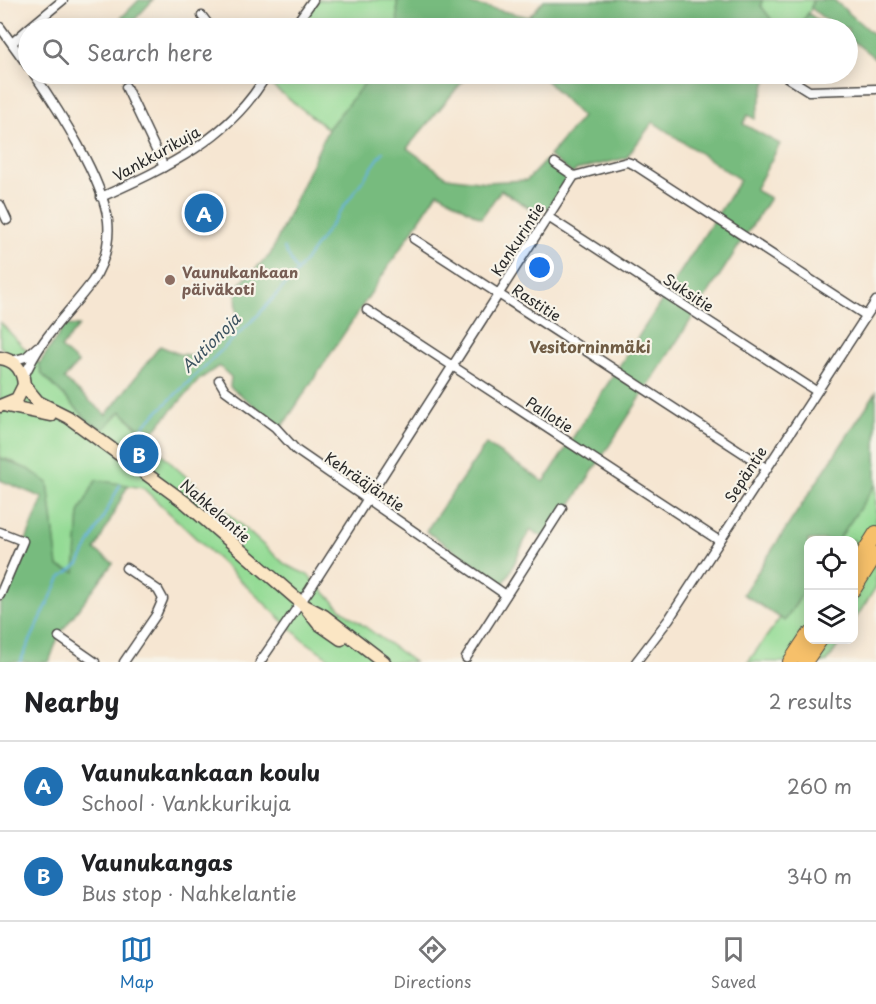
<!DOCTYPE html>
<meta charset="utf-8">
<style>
body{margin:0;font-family:"Playpen Sans",sans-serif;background:#f2f2f2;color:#202124}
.controls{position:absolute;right:18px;bottom:18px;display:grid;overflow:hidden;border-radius:12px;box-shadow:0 3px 15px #0003}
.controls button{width:54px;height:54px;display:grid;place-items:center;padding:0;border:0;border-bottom:2px solid #e0e0e0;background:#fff;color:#202124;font:30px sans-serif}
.you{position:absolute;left:540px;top:268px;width:21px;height:21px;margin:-15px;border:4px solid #fff;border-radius:50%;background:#1a73e8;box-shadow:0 0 0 9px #1a73e833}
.badge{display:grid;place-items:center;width:39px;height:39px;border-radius:50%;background:#1f6fb2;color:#fff;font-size:20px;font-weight:700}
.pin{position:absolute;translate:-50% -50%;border:3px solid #fff;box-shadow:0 2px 6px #0006}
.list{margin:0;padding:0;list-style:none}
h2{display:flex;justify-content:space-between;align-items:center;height:78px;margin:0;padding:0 24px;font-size:26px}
h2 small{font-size:20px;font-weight:400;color:#757577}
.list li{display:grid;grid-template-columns:39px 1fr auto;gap:18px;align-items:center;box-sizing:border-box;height:90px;padding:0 24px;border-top:2px solid #e0e0e0}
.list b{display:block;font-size:22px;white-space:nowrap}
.list p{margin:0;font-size:20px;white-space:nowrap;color:#757577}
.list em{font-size:20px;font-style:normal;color:#757577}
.icon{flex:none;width:33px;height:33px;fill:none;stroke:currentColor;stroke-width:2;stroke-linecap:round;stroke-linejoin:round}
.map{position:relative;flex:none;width:876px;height:662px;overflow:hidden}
.search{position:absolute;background:#fff;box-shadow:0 3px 15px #0003;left:18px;right:18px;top:18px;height:66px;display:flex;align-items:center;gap:15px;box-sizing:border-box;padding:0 21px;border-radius:33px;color:#757577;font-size:22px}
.sheet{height:258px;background:#fff}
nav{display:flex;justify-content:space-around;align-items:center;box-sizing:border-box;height:84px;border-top:2px solid #e0e0e0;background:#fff;font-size:16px;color:#757577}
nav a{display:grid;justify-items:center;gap:3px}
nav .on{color:#1f6fb2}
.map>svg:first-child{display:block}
</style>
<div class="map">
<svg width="876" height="662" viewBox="0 0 876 662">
<rect width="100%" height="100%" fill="#f7f3e8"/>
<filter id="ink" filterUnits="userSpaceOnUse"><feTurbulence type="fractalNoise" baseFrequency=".0167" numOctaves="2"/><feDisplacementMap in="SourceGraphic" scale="12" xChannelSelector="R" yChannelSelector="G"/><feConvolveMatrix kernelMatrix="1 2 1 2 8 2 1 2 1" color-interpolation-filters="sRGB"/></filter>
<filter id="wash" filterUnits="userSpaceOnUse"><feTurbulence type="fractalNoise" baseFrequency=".008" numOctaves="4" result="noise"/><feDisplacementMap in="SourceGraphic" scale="24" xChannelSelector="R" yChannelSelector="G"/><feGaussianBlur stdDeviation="1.35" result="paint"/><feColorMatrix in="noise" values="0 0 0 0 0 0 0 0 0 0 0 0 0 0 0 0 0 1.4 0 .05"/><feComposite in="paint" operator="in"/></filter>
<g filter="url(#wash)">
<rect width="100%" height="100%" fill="#f6e6d2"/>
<g fill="#94db95" stroke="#608360" stroke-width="1.5">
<path d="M318,0H397L398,28H297Z"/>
<path d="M762,0H813L810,11L799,26L778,28L761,6Z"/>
<path d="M272,74H372L328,129L267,82Z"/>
<path d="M0,322L39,364L42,374L88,420L121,411L173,465L286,565L308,575L342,610L414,662H335L302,639L143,488L96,480L79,513L76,573L58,567L48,483L10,460L0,458V354L7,353L0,346Z"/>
<path d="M876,484V587L854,621V540H838Z"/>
<path d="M808,585V640H842L827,662H748L780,618L785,620Z"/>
</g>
<g fill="#77bb7e" stroke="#517354" stroke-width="1.5">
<path d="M139,0H153L127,28H111Z"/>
<path d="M397,0H466L471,4L529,17L544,0H762L761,6L778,28L799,26L808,13L828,28H398Z"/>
<path d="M813,0H834L876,37V59L848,37V28H836L811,8Z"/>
<path d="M372,74H469L407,148L447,177L486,182L527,180L547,159L571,176L549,209L544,207L539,214L501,190L481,218L438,192L282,427L230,387L231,377L219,366L199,380L148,437L121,411L103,430L88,420L42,374L39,364L65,325L79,326L61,348L78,363L64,379L106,415L160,346L179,354L192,355L212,346L237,316L236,287L270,255L328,129Z"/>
<path d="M540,74H768L755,119L748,115L743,124L780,144L755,190L770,198L548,540L531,530C518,549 516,566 503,584L426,531L486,444L544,482L740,180L653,122L626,158L576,170L573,174L549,156L582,117Z"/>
<path d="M876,392V484L838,540H808V585L785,621L743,594Z"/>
<path d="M0,458L30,470L48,483L58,567L75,572L79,513L96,480L128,485L95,550L113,563L59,635L49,662H0V606L43,498L0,480Z"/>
</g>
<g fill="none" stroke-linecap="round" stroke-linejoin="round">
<g stroke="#67b3e0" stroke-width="2">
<path d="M284,248L297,272"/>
<path d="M140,434L145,424L259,314L297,272L383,152"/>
<path d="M20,662L60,578L79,564L120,485"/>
</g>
</g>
</g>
<g filter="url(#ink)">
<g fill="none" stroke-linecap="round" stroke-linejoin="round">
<defs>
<g id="street">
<path d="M202,16L211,28"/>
<path d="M0,27L28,66"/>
<path d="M29,28L63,0"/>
<path d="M293,28L313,0"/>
<path d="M12,43L28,29"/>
<path d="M256,74L264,79"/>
<path d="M782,74L809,91L876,89"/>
<path d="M126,87L164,167"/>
<path d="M555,163L574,176"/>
<path d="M101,197C166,168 231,138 267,74"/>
<path d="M0,205L7,220"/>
<path d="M548,217L816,391"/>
<path d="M414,239L766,468"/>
<path d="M367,310L718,540"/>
<path d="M11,361L26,357L37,347"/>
<path d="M23,379C42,335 65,318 92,282C104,264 110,242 108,221C103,179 58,109 34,74"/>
<path d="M219,380L225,390L275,427L296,450L506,595"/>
<path d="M0,532L23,541L0,595"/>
<path d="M59,637L95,662"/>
<path d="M466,658L562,508"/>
<path d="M124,662L156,615L163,599L158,590L126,568"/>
<path d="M260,662L310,589L574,176L627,162L633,164L865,315"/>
<path d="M636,662L669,619L876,301"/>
</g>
<g id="secondary">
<path d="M0,358C15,360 23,370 24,385L17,399L0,406"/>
<path d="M24,385L38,402L68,417L186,503L305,606L324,616L384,662"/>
<path d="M7,406L50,415"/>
<path d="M307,609L318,623L341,639"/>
</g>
<g id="primary">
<path d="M854,568L876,533"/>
<path d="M854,589L876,554"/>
<path d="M790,662L808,635"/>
<path d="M805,662L820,640"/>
</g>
</defs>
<use href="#street" stroke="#494744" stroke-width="11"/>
<use href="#secondary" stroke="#494744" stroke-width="15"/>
<use href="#primary" stroke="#494744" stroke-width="16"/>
<use href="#street" stroke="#fff" stroke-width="8"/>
<use href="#secondary" stroke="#fbe6c4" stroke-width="12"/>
<use href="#primary" stroke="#f6c06b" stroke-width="14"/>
</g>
</g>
<circle fill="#8d6e63" stroke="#f7f3e8" stroke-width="2" cx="170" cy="280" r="6"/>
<g text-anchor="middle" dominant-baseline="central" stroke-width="4.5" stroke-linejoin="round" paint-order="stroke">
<g font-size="15" fill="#2b2b2b" stroke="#f7f3e8">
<text transform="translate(156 153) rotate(-29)">Vankkurikuja</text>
<text transform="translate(517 239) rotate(-57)">Kankurintie</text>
<text transform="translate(689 292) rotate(33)">Suksitie</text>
<text transform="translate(537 302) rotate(33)">Rastitie</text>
<text transform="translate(550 414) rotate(33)">Pallotie</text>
<text transform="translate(745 474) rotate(-57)">Sepäntie</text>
<text transform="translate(365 481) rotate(34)">Kehrääjäntie</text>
<text transform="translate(216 510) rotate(41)">Nahkelantie</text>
</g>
<g font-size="15" font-weight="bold" fill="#785e54" stroke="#f7f3e8" text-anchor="start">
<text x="182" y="271">Vaunukankaan<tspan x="182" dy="17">päiväkoti</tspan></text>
</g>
<g font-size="16" font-style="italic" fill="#3d5461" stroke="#f7f3e8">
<text transform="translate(210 342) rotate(-45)">Autionoja</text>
</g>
<g font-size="16" font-weight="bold" fill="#705c44" stroke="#f7f3e8">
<text x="590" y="346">Vesitorninmäki</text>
</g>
</g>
</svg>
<div class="controls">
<button><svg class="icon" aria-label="locate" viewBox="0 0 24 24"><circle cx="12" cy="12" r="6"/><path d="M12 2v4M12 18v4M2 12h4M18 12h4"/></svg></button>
<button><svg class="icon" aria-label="layers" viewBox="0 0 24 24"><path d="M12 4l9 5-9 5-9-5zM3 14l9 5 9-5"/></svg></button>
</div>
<div class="you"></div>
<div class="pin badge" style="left:204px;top:213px">A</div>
<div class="pin badge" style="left:139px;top:454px">B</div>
<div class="search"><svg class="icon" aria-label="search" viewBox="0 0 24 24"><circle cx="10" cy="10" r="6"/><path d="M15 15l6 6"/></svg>Search here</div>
</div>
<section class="sheet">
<h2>Nearby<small>2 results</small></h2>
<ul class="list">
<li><span class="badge">A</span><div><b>Vaunukankaan koulu</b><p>School · Vankkurikuja</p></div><em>260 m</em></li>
<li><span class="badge">B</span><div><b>Vaunukangas</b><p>Bus stop · Nahkelantie</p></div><em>340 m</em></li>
</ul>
</section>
<nav>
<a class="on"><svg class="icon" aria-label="map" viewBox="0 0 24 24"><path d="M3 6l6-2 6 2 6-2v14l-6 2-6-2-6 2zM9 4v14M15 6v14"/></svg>Map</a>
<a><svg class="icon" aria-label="directions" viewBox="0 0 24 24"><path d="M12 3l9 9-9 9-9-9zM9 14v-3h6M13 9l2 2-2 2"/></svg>Directions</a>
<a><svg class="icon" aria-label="saved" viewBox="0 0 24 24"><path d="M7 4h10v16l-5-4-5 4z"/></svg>Saved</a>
</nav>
